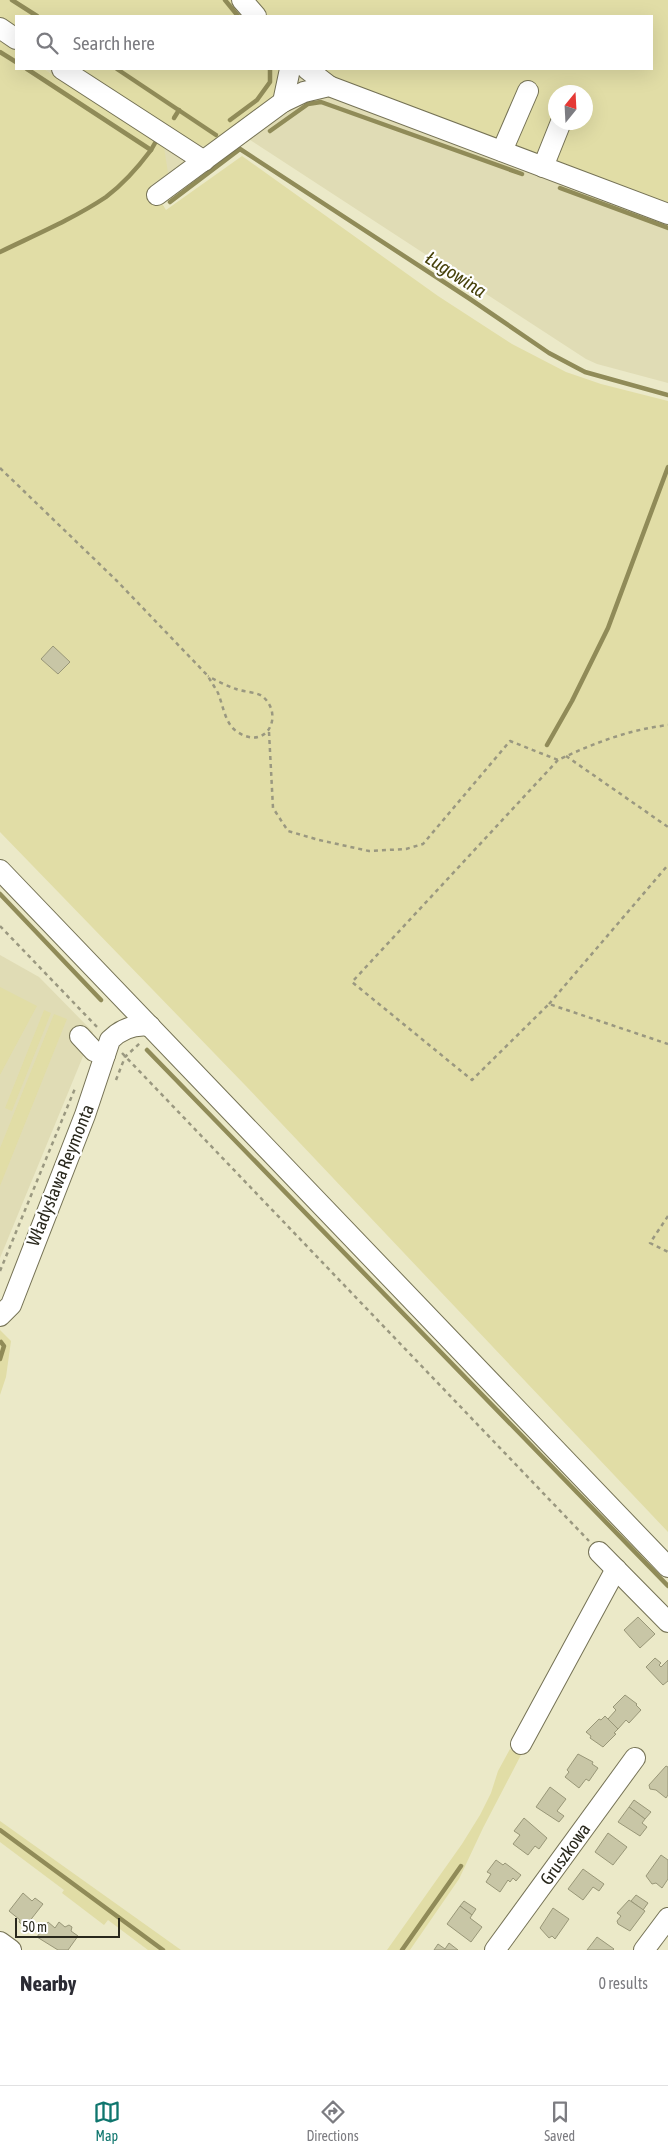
<!DOCTYPE html>
<meta charset="utf-8">
<style>
body{margin:0;font-family:"Asap Condensed",sans-serif;background:#f2f2f3;color:#2b2b33}
.compass{position:absolute;left:548px;top:85px;width:45px;height:45px;border-radius:50%;background:#fff;box-shadow:0 5px 20px #0002;rotate:18deg}
.scale{position:absolute;left:15px;bottom:12px;width:105px;box-sizing:border-box;padding-left:5px;border:2px solid #29281c;border-top:0;font-size:14px;line-height:18px;white-space:nowrap;color:#29281c;-webkit-text-stroke:4px #fff;paint-order:stroke}
.list{margin:0;padding:0;list-style:none}
h2{display:flex;justify-content:space-between;align-items:center;height:65px;margin:0;padding:0 20px;font-size:21px}
h2 small{font-size:16px;font-weight:400;color:#7c7c81}
.icon{flex:none;width:28px;height:28px;fill:none;stroke:currentColor;stroke-width:2;stroke-linecap:round;stroke-linejoin:round}
.map{position:relative;flex:none;width:668px;height:1950px;overflow:hidden}
.search{position:absolute;background:#fff;box-shadow:0 5px 20px #0002;left:15px;right:15px;top:15px;height:55px;display:flex;align-items:center;gap:12px;box-sizing:border-box;padding:0 18px;border-radius:0px;color:#7c7c81;font-size:19px}
.sheet{height:135px;background:#fff}
nav{display:flex;justify-content:space-around;align-items:center;box-sizing:border-box;height:70px;border-top:1px solid #e1e1e2;background:#fff;font-size:14px;color:#7c7c81}
nav a{display:grid;justify-items:center;gap:2px}
nav .on{color:#0f766e}
.map>svg:first-child{display:block}
</style>
<div class="map">
<svg width="668" height="1950" viewBox="0 0 668 1950">
<rect width="100%" height="100%" fill="#ebe9c8"/>
<g fill="#e0dcb5" fill-rule="evenodd">
<path d="M0,0H668V383L597,364L586,359L247,138L160,201L151,185L164,147L44,69H652V16H16V51L0,40ZM556,92H586V122H556Z"/>
<path d="M0,955L39,977L93,1032L0,1258Z"/>
</g>
<g fill="#e1dda6" fill-rule="evenodd">
<path d="M0,0H235L249,16H16V31L0,20Z"/>
<path d="M251,0H668V207L340,82L321,69H652V16H266ZM556,92H586V122H556Z"/>
<path d="M0,40L16,51V69H44L164,147L168,173L151,185L166,210L242,156L438,296L512,344L566,372L601,384L668,401V1532L245,1085L0,832Z"/>
<path d="M75,69H281L274,98L210,146L194,145Z"/>
<path d="M0,987L37,1006L0,1075Z"/>
<path d="M44,1010L51,1013L12,1111L5,1108Z"/>
<path d="M54,1014L67,1019L0,1186V1148Z"/>
<path d="M0,1330L11,1341L6,1377L0,1395Z"/>
<path d="M510,1749L521,1755L483,1828L459,1879L410,1950H387L462,1844L480,1815L491,1793L498,1771Z"/>
<path d="M0,1821L181,1950H148L108,1920L104,1925L62,1893L64,1890L0,1842Z"/>
</g>
<g fill="none" stroke-linecap="round" stroke-linejoin="round">
<g stroke="#908b58" stroke-width="4.5">
<path d="M12,0L37,16"/>
<path d="M225,0L238,16"/>
<path d="M0,52L16,62"/>
<path d="M117,69L216,135"/>
<path d="M174,118L179,110"/>
<path d="M230,120L257,100L270,82V69"/>
<path d="M270,131L308,104L321,102L522,174"/>
<path d="M151,150L155,143"/>
<path d="M560,188L668,228"/>
<path d="M170,202L240,149L470,299L549,353L585,372L668,395"/>
<path d="M0,252C35,235 73,219 106,197C122,185 139,166 151,150L27,69"/>
<path d="M547,745L572,701L608,628L668,467"/>
<path d="M0,894L101,1000"/>
<path d="M147,1050L668,1586"/>
<path d="M0,1359L4,1346L1,1342"/>
<path d="M0,1830L163,1950"/>
<path d="M402,1950L461,1866"/>
</g>
</g>
<g fill="#c8c6a6" stroke="#999778">
<path d="M53,646L70,662L58,674L41,659Z"/>
<path d="M638,1617L655,1634L640,1648L624,1630Z"/>
<path d="M655,1658L661,1663L659,1665L661,1667L668,1660V1681L663,1685L646,1667Z"/>
<path d="M625,1695L637,1704L636,1705L641,1710L629,1723L626,1720L618,1729L608,1719L616,1710L613,1707Z"/>
<path d="M605,1716L618,1729L614,1733L616,1734L603,1747L590,1738L591,1736L586,1732L599,1719L601,1720Z"/>
<path d="M578,1754L593,1762L592,1764L598,1768L589,1781L586,1779L579,1788L565,1777L569,1772L567,1770Z"/>
<path d="M666,1766L668,1767V1795L666,1798L656,1790L650,1789L649,1785Z"/>
<path d="M550,1787L566,1799L557,1811L564,1816L559,1822L536,1807Z"/>
<path d="M634,1800L651,1812L645,1819L629,1807Z"/>
<path d="M629,1807L645,1819L642,1823L647,1827L640,1836L618,1822Z"/>
<path d="M524,1818L547,1838L539,1849L535,1846L528,1855L513,1844L520,1835L514,1831Z"/>
<path d="M608,1833L627,1847L613,1865L595,1852Z"/>
<path d="M661,1855L668,1860V1879L662,1888L656,1883L652,1884L646,1876Z"/>
<path d="M496,1860L503,1865L505,1863L521,1875L516,1881L513,1878L510,1882L508,1880L500,1892L486,1882L491,1874L487,1872Z"/>
<path d="M583,1869L604,1884L599,1891L593,1887L583,1900L568,1889Z"/>
<path d="M23,1893L32,1901L35,1898L43,1904L25,1927L19,1922L20,1920L9,1911Z"/>
<path d="M636,1895L648,1903L643,1910L631,1901Z"/>
<path d="M629,1900L645,1911L630,1931L618,1924L617,1921L621,1916L617,1913Z"/>
<path d="M464,1901L476,1909L472,1915L460,1906Z"/>
<path d="M460,1906L472,1915L470,1918L482,1927L471,1942L447,1924Z"/>
<path d="M553,1908L569,1919L555,1939L552,1936L549,1938L540,1928Z"/>
<path d="M48,1922L55,1928L59,1922L65,1927L69,1925L72,1927L71,1931L78,1936L68,1950H58L37,1937Z"/>
<path d="M597,1937L614,1949L613,1950H587Z"/>
<path d="M449,1943L458,1950H434L438,1944L445,1949Z"/>
</g>
<g fill="none" stroke-linecap="round" stroke-linejoin="round">
<defs>
<g id="minor">
<path d="M242,0L256,16"/>
<path d="M0,28L16,39"/>
<path d="M62,69L204,161"/>
<path d="M307,69L329,86"/>
<path d="M283,102L290,69"/>
<path d="M502,151L528,91"/>
<path d="M543,167L561,122"/>
<path d="M157,195L283,102L304,92L329,86L668,214"/>
<path d="M0,870L668,1567"/>
<path d="M80,1036L94,1051L105,1055"/>
<path d="M0,1316L11,1305L85,1115L110,1040C121,1029 134,1024 150,1026"/>
<path d="M599,1552L668,1622"/>
<path d="M521,1744L616,1569"/>
<path d="M0,1942L11,1950"/>
<path d="M495,1950L635,1758"/>
<path d="M644,1950L668,1918"/>
</g>
</defs>
<use href="#minor" stroke="#757255" stroke-width="22"/>
<g stroke="#9a9880" stroke-width="2.5" stroke-dasharray="4 4" stroke-linecap="butt">
<path d="M0,468L117,581L208,676C211,682 215,687 218,693C223,705 225,723 236,731C267,753 285,714 262,696C256,692 244,692 236,689C227,686 217,681 208,676"/>
<path d="M269,732L273,808L288,831L319,840L369,851L406,849L423,844L510,741L558,760C594,743 628,730 668,725"/>
<path d="M566,756L668,827"/>
<path d="M558,760L352,982L472,1080L549,1004L668,1044"/>
<path d="M0,926L98,1028"/>
<path d="M549,1004L668,865"/>
<path d="M122,1053L589,1541"/>
<path d="M116,1080L125,1057L140,1043"/>
<path d="M668,1216L650,1243L668,1252"/>
<path d="M0,1271L76,1086"/>
</g>
<use href="#minor" stroke="#fff" stroke-width="20"/>
</g>
<g text-anchor="middle" dominant-baseline="central" stroke-width="4.5" stroke-linejoin="round" paint-order="stroke">
<g font-size="18" fill="#29281c" stroke="#fff">
<text transform="translate(60 1175) rotate(-68)">Władysława Reymonta</text>
<text transform="translate(565 1854) rotate(-54)">Gruszkowa</text>
</g>
<g font-size="19" font-style="italic" fill="#47420c" stroke="#fff">
<text transform="translate(456 274) rotate(33)">Ługowina</text>
</g>
</g>
</svg>
<svg class="compass" viewBox="-18 -18 36 36"><path d="M0-13l5 13h-10z" fill="#e53935"/><path d="M0 13l5-13h-10z" fill="#7c7c81"/></svg>
<div class="scale">50 m</div>
<div class="search"><svg class="icon" aria-label="search" viewBox="0 0 24 24"><circle cx="10" cy="10" r="6"/><path d="M15 15l6 6"/></svg>Search here</div>
</div>
<section class="sheet">
<h2>Nearby<small>0 results</small></h2>
<ul class="list">
</ul>
</section>
<nav>
<a class="on"><svg class="icon" aria-label="map" viewBox="0 0 24 24"><path d="M3 6l6-2 6 2 6-2v14l-6 2-6-2-6 2zM9 4v14M15 6v14"/></svg>Map</a>
<a><svg class="icon" aria-label="directions" viewBox="0 0 24 24"><path d="M12 3l9 9-9 9-9-9zM9 14v-3h6M13 9l2 2-2 2"/></svg>Directions</a>
<a><svg class="icon" aria-label="saved" viewBox="0 0 24 24"><path d="M7 4h10v16l-5-4-5 4z"/></svg>Saved</a>
</nav>
